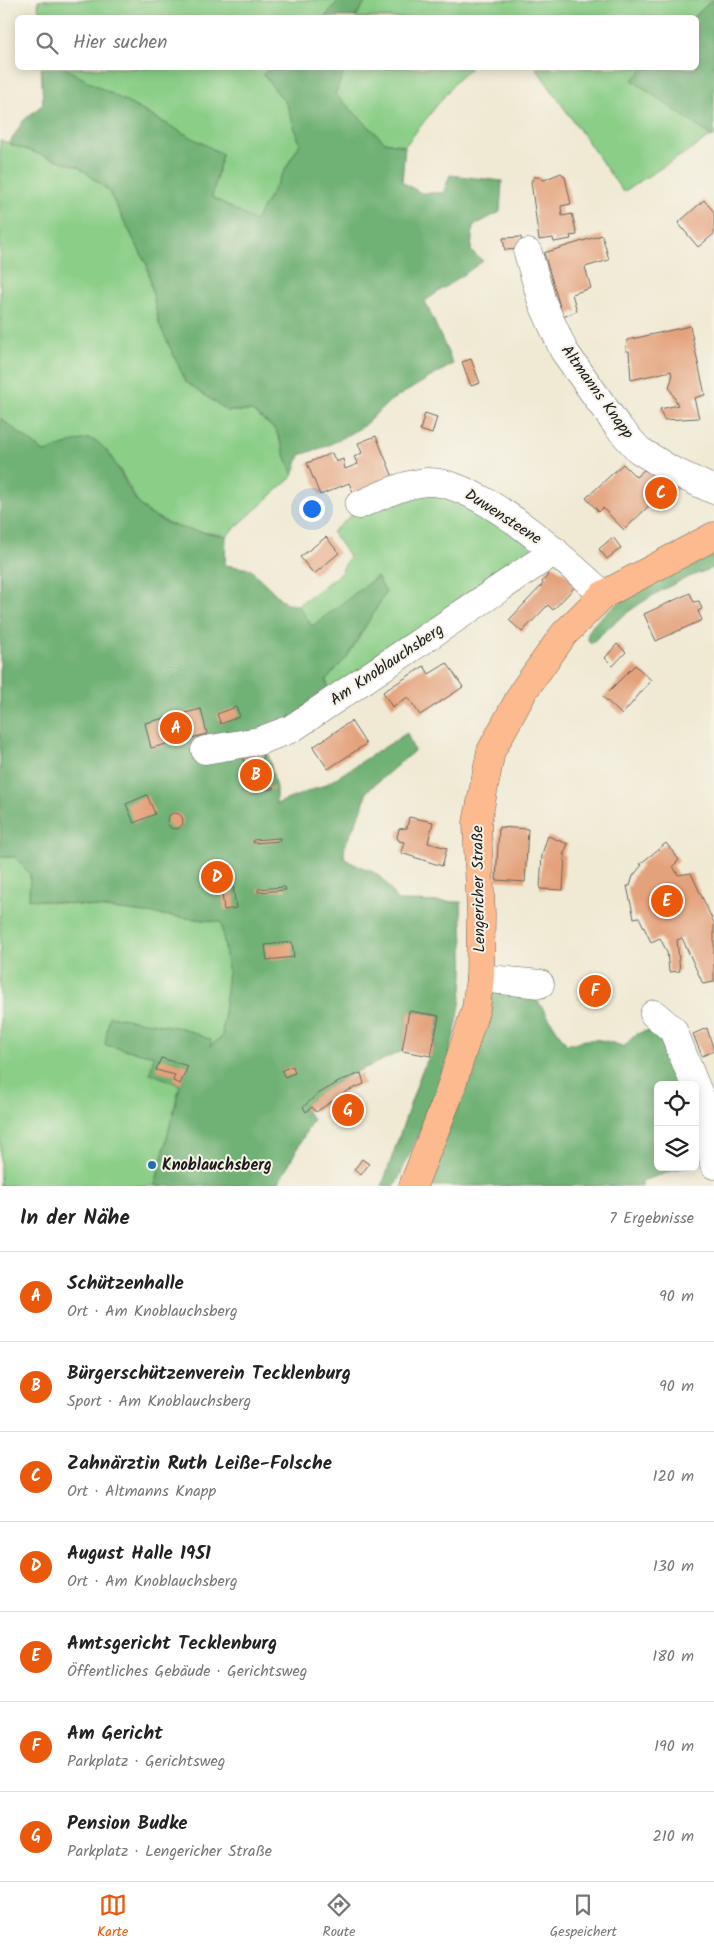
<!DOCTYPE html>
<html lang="de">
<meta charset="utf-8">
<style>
body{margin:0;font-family:Kalam,sans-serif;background:#f2f2f2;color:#222}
.controls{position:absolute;right:15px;bottom:15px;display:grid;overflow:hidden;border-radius:8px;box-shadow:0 2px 12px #0003}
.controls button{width:45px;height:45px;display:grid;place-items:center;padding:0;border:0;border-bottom:1px solid #e0e0e0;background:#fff;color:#222;font:25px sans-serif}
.you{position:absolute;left:311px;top:508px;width:18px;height:18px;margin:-12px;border:4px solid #fff;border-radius:50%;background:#1a73e8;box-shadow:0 0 0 8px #1a73e833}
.badge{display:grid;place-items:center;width:32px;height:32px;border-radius:50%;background:#ea580c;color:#fff;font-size:16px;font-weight:700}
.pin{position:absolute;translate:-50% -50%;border:2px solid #fff;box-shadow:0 1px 5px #0006}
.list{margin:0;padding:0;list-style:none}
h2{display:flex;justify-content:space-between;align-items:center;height:65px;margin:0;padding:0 20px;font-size:21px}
h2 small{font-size:16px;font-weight:400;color:#767676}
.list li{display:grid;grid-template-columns:32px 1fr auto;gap:15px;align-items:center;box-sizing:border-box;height:90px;padding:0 20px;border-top:1px solid #e0e0e0}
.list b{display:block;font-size:19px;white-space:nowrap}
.list p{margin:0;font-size:16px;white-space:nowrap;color:#767676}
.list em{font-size:16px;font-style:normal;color:#767676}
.icon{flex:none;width:28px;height:28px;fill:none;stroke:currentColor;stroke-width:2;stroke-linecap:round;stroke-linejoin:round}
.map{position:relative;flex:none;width:714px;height:1186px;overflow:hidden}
.search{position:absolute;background:#fff;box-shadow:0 2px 12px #0003;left:15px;right:15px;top:15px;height:55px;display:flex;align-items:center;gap:12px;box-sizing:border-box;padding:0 18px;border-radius:8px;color:#767676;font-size:19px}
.sheet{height:695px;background:#fff}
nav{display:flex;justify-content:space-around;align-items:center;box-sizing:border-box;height:70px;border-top:1px solid #e0e0e0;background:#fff;font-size:14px;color:#767676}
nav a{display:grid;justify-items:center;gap:2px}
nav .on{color:#ea580c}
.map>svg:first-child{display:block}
</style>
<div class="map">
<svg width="714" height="1186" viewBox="0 0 714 1186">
<rect width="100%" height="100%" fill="#f7f3e8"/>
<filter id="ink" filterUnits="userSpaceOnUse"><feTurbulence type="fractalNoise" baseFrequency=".02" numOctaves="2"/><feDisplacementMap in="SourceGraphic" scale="10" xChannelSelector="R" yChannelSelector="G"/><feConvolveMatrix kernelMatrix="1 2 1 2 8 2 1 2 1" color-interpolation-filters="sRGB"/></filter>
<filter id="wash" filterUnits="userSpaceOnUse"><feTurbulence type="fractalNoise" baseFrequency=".0096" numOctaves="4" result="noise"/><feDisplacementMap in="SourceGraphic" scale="20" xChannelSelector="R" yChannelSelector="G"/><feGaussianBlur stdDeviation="1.12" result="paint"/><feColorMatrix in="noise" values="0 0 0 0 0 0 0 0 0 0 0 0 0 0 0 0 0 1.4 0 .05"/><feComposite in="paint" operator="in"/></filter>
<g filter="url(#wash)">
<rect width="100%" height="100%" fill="#f0ead4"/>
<g fill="#8ace87" stroke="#537552">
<path d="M38,0H339L325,18L39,17Z"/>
<path d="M367,0H712L694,18H355Z"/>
<path d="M64,68H271L263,74L287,105L300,144L255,221L212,197L222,154Z"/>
<path d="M346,68H471L456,81L405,146L385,142L334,94Z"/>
<path d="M536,68H645L633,80L712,136L623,192Z"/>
<path d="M0,140L79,167L108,190L147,265L159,324L227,411H252L276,430L293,476L226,536L180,528L152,515L138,503L120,470L88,439L44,453L0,418Z"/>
<path d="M428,485L550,551L331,696L326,680L347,657L386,592L376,577L312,627L298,605L341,573L349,556L332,532L361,507Z"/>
<path d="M0,857H15L30,874L29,899L221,922L228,970L222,1037L210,1046L211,1040L182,1028L106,1045L155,1056L180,1085L155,1186H0Z"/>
</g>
<g fill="#6fb174" stroke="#466648">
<path d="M339,0H367L355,17H325Z"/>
<path d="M712,0H714V138L632,80L645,68H696V18L694,17Z"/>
<path d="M41,68H64L222,154L212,197L255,221L300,144L287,105L263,74L271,68H346L335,94L385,142L405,146L402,182L421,193H443L450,175L502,181L500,212L473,226L471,251L483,261L425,301L453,364L390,401L362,427L327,446L300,455L293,476L276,430L252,411H227L186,382L159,324L147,265L108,190L79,167L9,144L23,121L43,104Z"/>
<path d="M0,418L44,452C57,449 74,440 88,439C110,439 126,490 138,503C160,528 196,531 226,536L225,565L250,569L286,604L298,605L312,626L377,577L386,592L347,657L326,680L331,696L265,740L276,788V804L325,785L407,733L414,751L367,791L362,809L345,845L344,856C352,866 360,865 371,871C384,877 390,889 397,901L461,902C462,931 465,961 462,989C455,1060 424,1123 395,1186H382L421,1073L433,1049L440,1015L409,1011L402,1051C367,1068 331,1080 303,1107L313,1119L277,1186H155L180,1085L150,1073L154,1056L105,1045L109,1016L182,1028L211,1040L210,1046L222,1037L228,970L221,922L29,899L30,874L15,857H0Z"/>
<path d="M714,552V568C668,582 625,610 591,644L587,638C590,609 687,564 714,552Z"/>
<path d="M494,989L521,991L535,997L567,1045C589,1037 602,1038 624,1047C637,1030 644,1029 665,1033L691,1085H658V1167H686L641,1181L643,1186H425Z"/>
</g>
<g id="blocks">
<g fill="#e4a27b">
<path d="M561,173L565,177L571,204L561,206L562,216L572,214L577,235L570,236L571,239L554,242L553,238L539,240L531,182L534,177H539L544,180Z"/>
<path d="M704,200L714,212V234L698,247L678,223Z"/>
<path d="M602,235L609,260L585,267L591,288L572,294L577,311L563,317L544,253Z"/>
<path d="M521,237L522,249L505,250L503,238Z"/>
<path d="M690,326L705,395L694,398L699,418L664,420L660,409L678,405L669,387L672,378L671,371L631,380L629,351H626L627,340Z"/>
<path d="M471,359L480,383L471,386L462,362Z"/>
<path d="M425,413L437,417L432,434L420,430Z"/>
<path d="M376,436L395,482L356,499L349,483L320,495L307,463L332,453L336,462L343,459L345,469L358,464L354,457L362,453L358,443Z"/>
<path d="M623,464L636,477L644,470L679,487L660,505L655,500L624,530L603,508L599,512L586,498Z"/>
<path d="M326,537L339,553L314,574L300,557Z"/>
<path d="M613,537L621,548L607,559L599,549Z"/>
<path d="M553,565L579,583L553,610L548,605L522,632L509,620L543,584L542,582L548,575L545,572Z"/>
<path d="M690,593L694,602L699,601L702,609L698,611L702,620L656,641L644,614Z"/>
<path d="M617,644L626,652L613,666L605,658Z"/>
<path d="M447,663L463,687L420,715L408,697L392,707L383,692L424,666L429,674Z"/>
<path d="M635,665L651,680L622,715L603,697Z"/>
<path d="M236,707L240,716L221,724L217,714Z"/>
<path d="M201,709L207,734L151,748L145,723Z"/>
<path d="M351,721L366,744L328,769L313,747Z"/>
<path d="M261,744L267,786L249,789L241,747Z"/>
<path d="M274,787V789L247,792L246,790Z"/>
<path d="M147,795L155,814L134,823L126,804Z"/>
<circle cx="175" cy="821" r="8"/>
<path d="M409,817L433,822L428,843L447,848L442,866L401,853L404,842L399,841L397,837L399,829L407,828Z"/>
<path d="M499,827L528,829L525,882L496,880Z"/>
<path d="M548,836L568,844L563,855H565L563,890L540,889L542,854Z"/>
<path d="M280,838V841L253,843V840Z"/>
<path d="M666,843L679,860L673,866L678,875L691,873L714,923V982L703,984L682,938L677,940L680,971L669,972L667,952L660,938L651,942L639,917L634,918L627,886H630L633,876L642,865L640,864Z"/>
<path d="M225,864L232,879L236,908L224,910L221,885L209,891L202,875Z"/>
<path d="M285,887L286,890L258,892V889Z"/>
<path d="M292,942L294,957L267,960L265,945Z"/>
<path d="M409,1011L439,1016L431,1056L402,1051Z"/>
<path d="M707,1028L714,1051L702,1056L693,1034Z"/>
<path d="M161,1058L188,1066L180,1084L173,1081L175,1075L156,1070Z"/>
<path d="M293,1066L295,1073L284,1077L282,1070Z"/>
<path d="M361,1073L364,1084L347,1091L316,1112L312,1107L306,1112L303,1107L318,1094L342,1080Z"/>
<path d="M362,1159L369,1164L361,1175L354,1170Z"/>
</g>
</g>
</g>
<g filter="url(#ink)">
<use href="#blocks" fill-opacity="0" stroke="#66645c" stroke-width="1"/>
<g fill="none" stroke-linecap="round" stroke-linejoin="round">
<defs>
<g id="minor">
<path d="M528,253L542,302L564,351L618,427L639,450L671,470L714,490"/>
<path d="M359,505C380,496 403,484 427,482C478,480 567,561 603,595"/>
<path d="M205,750L259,741L291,729L555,551"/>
<path d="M480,978L540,984"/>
<path d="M654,1014L673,1030L695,1085"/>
<path d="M695,1085L705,1108L714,1165"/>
</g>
<path id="major" d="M413,1186L448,1097L476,1008L480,978L481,914L477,823L491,751L524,690L564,634L603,595L714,536"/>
</defs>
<use href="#minor" stroke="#66645c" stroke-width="29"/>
<use href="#major" stroke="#66645c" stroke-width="29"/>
<use href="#minor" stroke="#fff" stroke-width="28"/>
<use href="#major" stroke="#fcba8e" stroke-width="28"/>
</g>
</g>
<circle fill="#1f6fb2" stroke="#f7f3e8" stroke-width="2" cx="152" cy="1165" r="5"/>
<g text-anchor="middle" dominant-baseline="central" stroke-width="4" stroke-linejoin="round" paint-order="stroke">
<g font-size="16" fill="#1c1c1c" stroke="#f7f3e8">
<text transform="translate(597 392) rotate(54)">Altmanns Knapp</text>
<text transform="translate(503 517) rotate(33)">Duwensteene</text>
<text transform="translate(387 665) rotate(-34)">Am Knoblauchsberg</text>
<text transform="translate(479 889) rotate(-91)">Lengericher Straße</text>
</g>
<g font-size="16" font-weight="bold" fill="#1c1c1c" stroke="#f7f3e8" text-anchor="start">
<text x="162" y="1165">Knoblauchsberg</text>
</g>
</g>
</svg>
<div class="controls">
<button><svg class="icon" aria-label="locate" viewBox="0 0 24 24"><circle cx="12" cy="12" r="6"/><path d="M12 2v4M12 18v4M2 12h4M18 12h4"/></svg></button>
<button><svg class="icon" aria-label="layers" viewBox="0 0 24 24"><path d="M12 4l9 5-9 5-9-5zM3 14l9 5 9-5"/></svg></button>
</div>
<div class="you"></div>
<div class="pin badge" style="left:176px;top:728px">A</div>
<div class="pin badge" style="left:256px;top:775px">B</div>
<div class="pin badge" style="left:661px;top:493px">C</div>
<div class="pin badge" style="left:217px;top:877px">D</div>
<div class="pin badge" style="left:667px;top:901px">E</div>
<div class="pin badge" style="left:595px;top:991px">F</div>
<div class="pin badge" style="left:348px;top:1110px">G</div>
<div class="search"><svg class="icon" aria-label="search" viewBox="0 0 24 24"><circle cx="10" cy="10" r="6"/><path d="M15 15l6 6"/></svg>Hier suchen</div>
</div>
<section class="sheet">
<h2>In der Nähe<small>7 Ergebnisse</small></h2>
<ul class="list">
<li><span class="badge">A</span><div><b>Schützenhalle</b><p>Ort · Am Knoblauchsberg</p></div><em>90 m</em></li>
<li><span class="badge">B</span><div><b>Bürgerschützenverein Tecklenburg</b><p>Sport · Am Knoblauchsberg</p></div><em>90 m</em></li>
<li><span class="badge">C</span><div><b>Zahnärztin Ruth Leiße-Folsche</b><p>Ort · Altmanns Knapp</p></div><em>120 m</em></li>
<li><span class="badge">D</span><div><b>August Halle 1951</b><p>Ort · Am Knoblauchsberg</p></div><em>130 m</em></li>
<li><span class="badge">E</span><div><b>Amtsgericht Tecklenburg</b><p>Öffentliches Gebäude · Gerichtsweg</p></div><em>180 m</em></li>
<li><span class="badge">F</span><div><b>Am Gericht</b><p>Parkplatz · Gerichtsweg</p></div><em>190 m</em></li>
<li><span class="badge">G</span><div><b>Pension Budke</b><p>Parkplatz · Lengericher Straße</p></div><em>210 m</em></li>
</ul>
</section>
<nav>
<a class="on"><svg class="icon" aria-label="map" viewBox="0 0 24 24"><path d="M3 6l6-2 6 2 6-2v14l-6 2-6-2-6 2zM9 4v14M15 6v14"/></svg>Karte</a>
<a><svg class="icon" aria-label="directions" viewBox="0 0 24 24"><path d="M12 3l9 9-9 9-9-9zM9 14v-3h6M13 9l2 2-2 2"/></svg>Route</a>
<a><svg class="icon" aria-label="saved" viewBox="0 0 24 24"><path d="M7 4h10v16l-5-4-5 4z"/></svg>Gespeichert</a>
</nav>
